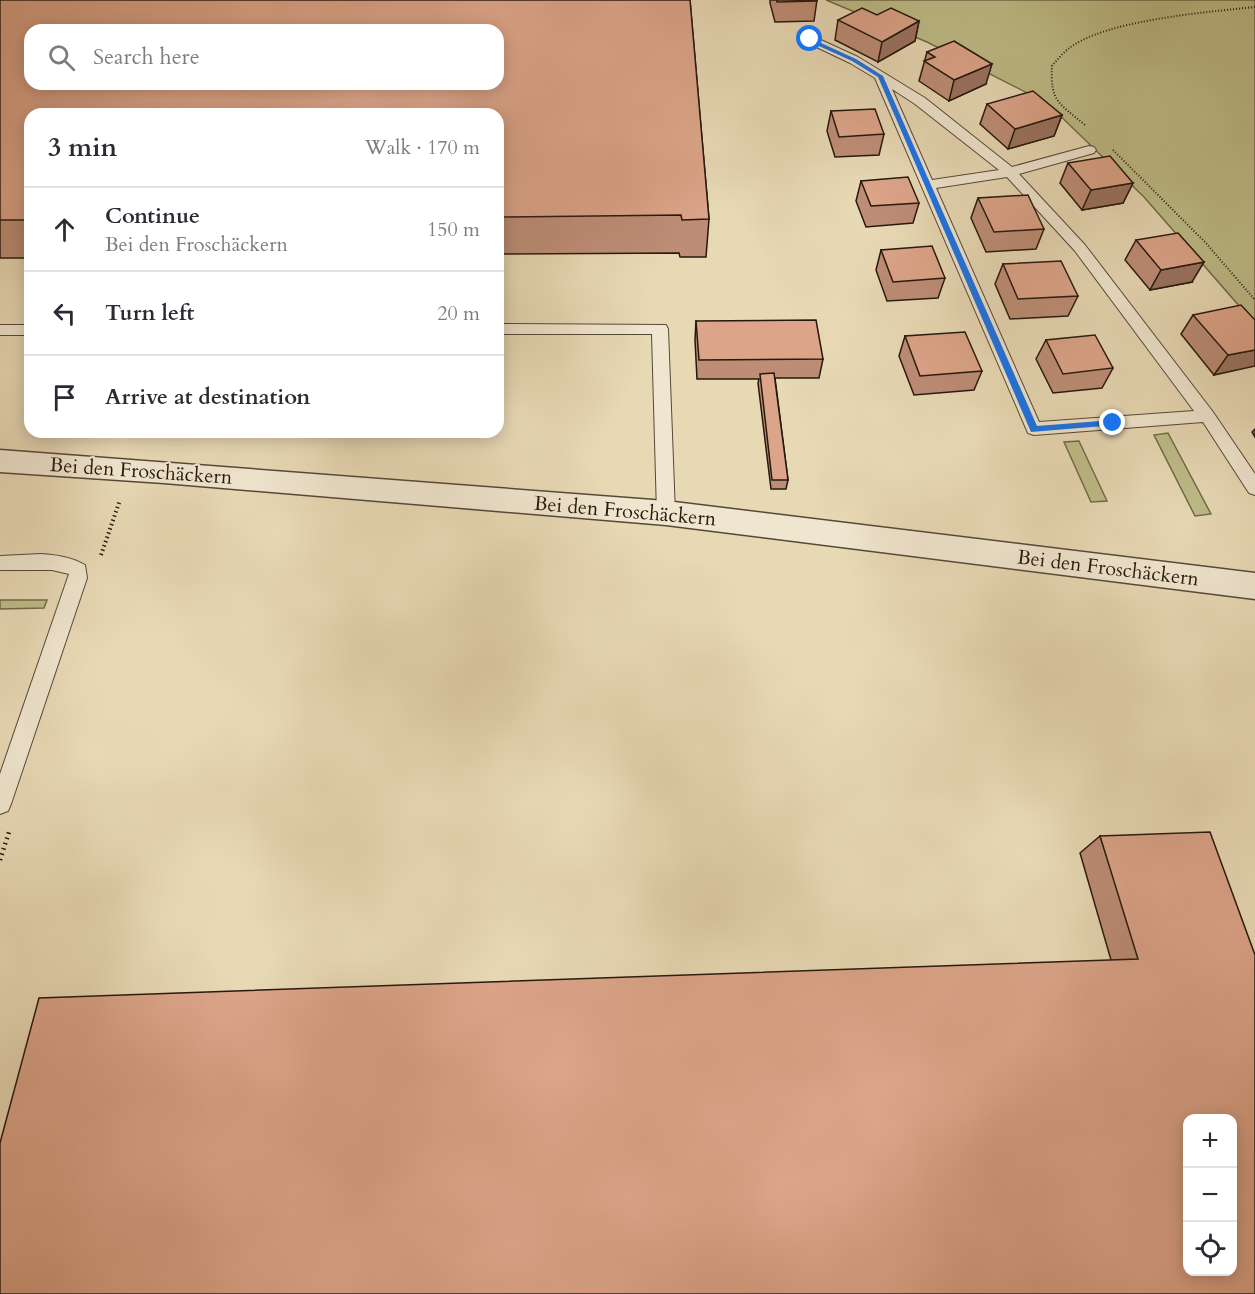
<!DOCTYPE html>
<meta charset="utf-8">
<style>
body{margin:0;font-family:Cardo,serif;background:#f7f7f7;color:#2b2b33}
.controls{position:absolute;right:18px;bottom:18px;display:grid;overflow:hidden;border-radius:12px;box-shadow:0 3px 15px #0003}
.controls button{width:54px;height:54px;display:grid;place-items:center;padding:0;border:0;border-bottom:2px solid #e1e1e2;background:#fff;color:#2b2b33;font:30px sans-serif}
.stop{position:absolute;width:18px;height:18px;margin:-14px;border:4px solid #1a73e8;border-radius:50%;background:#fff}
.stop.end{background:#1a73e8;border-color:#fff;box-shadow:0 2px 6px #0008}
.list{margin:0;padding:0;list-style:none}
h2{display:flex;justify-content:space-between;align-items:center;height:78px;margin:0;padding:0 24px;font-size:26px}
h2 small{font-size:20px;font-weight:400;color:#7c7c81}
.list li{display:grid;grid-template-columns:39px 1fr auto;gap:18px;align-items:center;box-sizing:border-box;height:84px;padding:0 24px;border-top:2px solid #e1e1e2}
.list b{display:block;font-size:22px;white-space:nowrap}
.list p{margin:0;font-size:20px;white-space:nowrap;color:#7c7c81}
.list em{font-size:20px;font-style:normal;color:#7c7c81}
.icon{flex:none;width:33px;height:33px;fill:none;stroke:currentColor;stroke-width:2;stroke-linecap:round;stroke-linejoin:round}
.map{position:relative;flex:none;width:1255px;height:1294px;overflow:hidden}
.search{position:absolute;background:#fff;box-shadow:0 3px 15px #0003;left:24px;top:24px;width:480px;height:66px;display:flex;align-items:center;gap:15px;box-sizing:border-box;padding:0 21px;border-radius:18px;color:#7c7c81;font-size:22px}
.panel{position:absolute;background:#fff;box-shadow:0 3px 15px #0003;left:24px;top:108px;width:480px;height:330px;border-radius:18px}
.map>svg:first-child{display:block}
</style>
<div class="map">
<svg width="1255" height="1294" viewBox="0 0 1255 1294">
<rect width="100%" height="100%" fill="#e8d9b5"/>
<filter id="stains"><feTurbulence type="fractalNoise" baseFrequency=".00333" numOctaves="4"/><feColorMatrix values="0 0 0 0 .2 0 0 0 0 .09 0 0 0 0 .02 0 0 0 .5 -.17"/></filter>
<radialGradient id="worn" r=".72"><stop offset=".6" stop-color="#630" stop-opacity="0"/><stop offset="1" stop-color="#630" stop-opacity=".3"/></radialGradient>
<g fill="#bebd88" stroke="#726a4b" stroke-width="1.5">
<path d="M826,0H1255V324L1144,197L1047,103L927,42Z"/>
<path d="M1168,433L1211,514L1195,516L1154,435Z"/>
<path d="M1079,441L1107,501L1091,502L1064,442Z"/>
<path d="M0,600H47L44,608L0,609Z"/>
</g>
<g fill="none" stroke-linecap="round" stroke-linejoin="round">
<defs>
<g id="lane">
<path d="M810,35L858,57L925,98L1012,167L1089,146L1094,147L1096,150L1094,153L1019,174L1085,245L1213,412L1255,474V495L1249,493L1203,422L1034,435L1028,433L875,78L850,63L806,42V36ZM892,89L915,104L999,170L932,180ZM1007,177L1075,251L1194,411L1039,422L936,188Z"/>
<path d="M498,324L666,325L668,329L675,513L672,518L666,520L660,518L657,513L652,334H498Z"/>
<rect x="0" y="325" width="30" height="10"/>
<path d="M41,554C57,555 71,557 85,565L87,578L11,804L8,811L0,814V774L69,574L52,570H0V556Z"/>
</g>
<path id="street" d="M0,450L666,501L1255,573V599L666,525L164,483L0,472Z"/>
</defs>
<use href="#lane" stroke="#564838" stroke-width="2"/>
<use href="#street" stroke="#564838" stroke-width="3"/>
<g stroke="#26180e" stroke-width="2" stroke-dasharray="1 2" stroke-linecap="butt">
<path d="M1085,125C1059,103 1050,102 1052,66C1057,60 1062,54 1068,49C1104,20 1208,12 1255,7"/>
<path d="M1113,150L1205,242L1255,300"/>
</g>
<path stroke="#26180e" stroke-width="4" stroke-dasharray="1.5 3" stroke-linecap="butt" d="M101,555L120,500"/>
<path stroke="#26180e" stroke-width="4.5" stroke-dasharray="1.5 4" stroke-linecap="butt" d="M0,860L9,832"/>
<use href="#lane" fill="#f0e6cf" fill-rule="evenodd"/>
<use href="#street" fill="#f0e6cf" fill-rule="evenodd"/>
</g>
<g fill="#bd8d76" stroke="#26180e" stroke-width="1.5" fill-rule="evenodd">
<path d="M0,0H690L709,219L706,257H680L679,253L498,254V114H30V258H0ZM30,30H498V84H30Z"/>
<path d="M770,0H817L814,21L775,22L770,3Z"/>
<path d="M877,15L919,21L915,41L878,62L835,40L838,20Z"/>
<path d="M927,52L986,84L949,101L919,81Z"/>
<path d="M987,104L1062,115L1054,136L1008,149L980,124Z"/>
<path d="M831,111L884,134L879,155L835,157L827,131Z"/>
<path d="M1068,163L1133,183L1123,203L1082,210L1060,183Z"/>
<path d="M861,181L919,203L913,223L866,227L856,201Z"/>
<path d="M978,198L1044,229L1036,249L986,252L971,218Z"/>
<path d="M1136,240L1192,282L1150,290L1125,260Z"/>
<path d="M881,250L945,278L938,298L887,301L876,270Z"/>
<path d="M1003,264L1078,296L1068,316L1010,319L995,284Z"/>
<path d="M1193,315L1255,320L1214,375L1181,334Z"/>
<path d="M696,321L823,359L819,378H775L788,480L786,489H771L758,383L759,379H697L695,340Z"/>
<path d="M905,336L982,371L974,390L914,395L899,356Z"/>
<path d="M1046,340L1113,368L1102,388L1053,393L1036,359Z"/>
<path d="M1255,429V437L1252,432Z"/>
<path d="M1100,836L1255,1294L1111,960L1080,853Z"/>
</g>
<g fill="#9a7360" stroke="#26180e" stroke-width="1.5">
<path d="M919,21L915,41L878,62L882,42Z"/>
<path d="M992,64L986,84L949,101L954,80Z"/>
<path d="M1062,115L1054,136L1008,149L1015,129Z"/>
<path d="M1133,183L1123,203L1082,210L1091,190Z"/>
<path d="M1204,262L1192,282L1150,290L1161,270Z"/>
<path d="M1255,350V366L1214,375L1228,355Z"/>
</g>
<g fill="#dca489" stroke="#26180e" stroke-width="1.5" fill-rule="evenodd">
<path d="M0,0H690L709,219L682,220L681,215L498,217V114H30V220H0ZM30,30H498V84H30Z"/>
<path d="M777,0H817V1L777,2Z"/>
<path d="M862,8L877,15L891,8L919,21L882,42L838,20Z"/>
<path d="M954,41L992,64L954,80L924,61L935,57L927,52Z"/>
<path d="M1033,91L1062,115L1015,129L987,104Z"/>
<path d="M875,109L884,134L839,137L831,111Z"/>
<path d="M1110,156L1133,183L1091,190L1068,163Z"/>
<path d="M908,177L919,203L871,206L861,181Z"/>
<path d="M1028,195L1044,229L994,232L978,198Z"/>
<path d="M1178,233L1204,262L1161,270L1136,240Z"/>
<path d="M932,246L945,278L893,282L881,250Z"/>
<path d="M1061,261L1078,296L1018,299L1003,264Z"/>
<path d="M1241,305L1255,320V350L1228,355L1193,315Z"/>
<path d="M816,320L823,359L699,360L696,321Z"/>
<path d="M965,332L982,371L920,376L905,336Z"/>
<path d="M1095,335L1113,368L1063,374L1046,340Z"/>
<path d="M774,373L788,480H772L760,374Z"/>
<path d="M1210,832L1255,955V1294H0V1143L39,998L1138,959L1100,836ZM1188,1119H1233V1272H1188Z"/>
</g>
<path fill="#1a73e8" d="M810,38L856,59L883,76L1037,426L1113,420L1117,423L1116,425L1031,432L878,77L852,61L808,41Z"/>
<g text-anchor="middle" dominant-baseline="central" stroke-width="4.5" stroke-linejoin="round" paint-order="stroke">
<g font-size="20" fill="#26180e" stroke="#f0e6cf">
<text transform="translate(141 471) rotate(4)">Bei den Froschäckern</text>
<text transform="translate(625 511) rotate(5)">Bei den Froschäckern</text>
<text transform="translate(1108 568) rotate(7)">Bei den Froschäckern</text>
</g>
</g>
<rect width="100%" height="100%" filter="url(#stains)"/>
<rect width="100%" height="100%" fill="url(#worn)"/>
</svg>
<div class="controls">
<button>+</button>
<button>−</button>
<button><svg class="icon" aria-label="locate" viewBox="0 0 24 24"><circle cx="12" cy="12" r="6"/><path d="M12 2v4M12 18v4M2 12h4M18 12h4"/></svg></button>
</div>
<div class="stop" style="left:810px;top:39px"></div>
<div class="stop end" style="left:1113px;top:423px"></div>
<div class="search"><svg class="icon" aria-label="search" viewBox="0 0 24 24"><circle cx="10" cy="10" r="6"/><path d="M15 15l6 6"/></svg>Search here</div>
<section class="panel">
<h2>3 min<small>Walk · 170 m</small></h2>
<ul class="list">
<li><svg class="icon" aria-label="ahead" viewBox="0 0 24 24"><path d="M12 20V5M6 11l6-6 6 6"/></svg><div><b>Continue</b><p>Bei den Froschäckern</p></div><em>150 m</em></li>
<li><svg class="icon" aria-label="left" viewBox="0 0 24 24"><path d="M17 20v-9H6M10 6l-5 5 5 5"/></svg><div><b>Turn left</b></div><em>20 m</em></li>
<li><svg class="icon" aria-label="arrive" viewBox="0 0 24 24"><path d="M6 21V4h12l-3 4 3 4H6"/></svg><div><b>Arrive at destination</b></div></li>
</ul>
</section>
</div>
